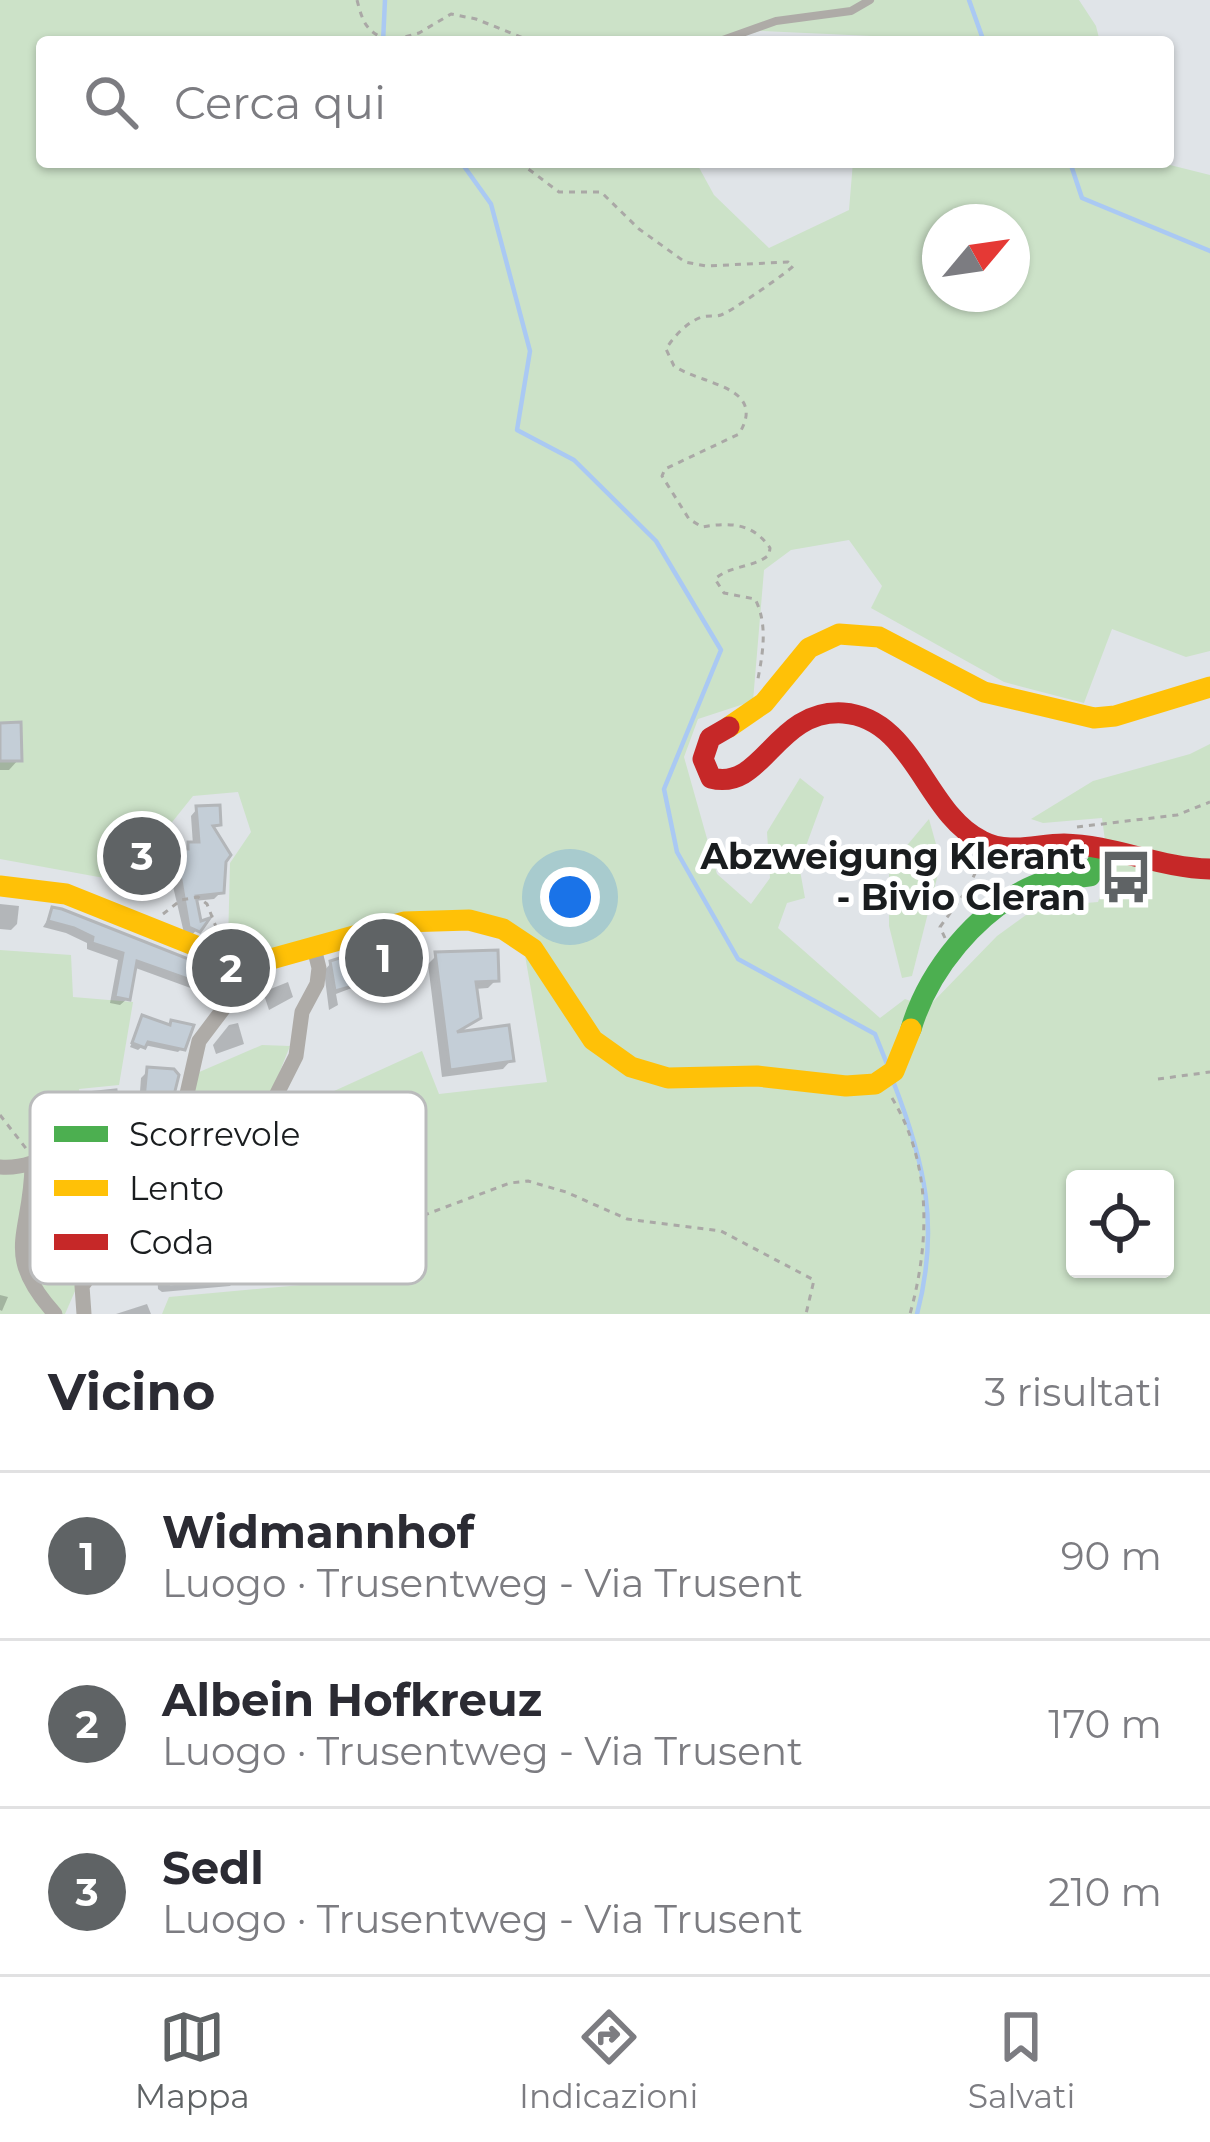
<!DOCTYPE html>
<html lang="it">
<meta charset="utf-8">
<style>
body{margin:0;font-family:Montserrat,sans-serif;background:#f2f2f3;color:#2b2b33}
.controls{position:absolute;right:36px;bottom:36px;display:grid;overflow:hidden;border-radius:12px;box-shadow:0 3px 9px #0004}
.controls button{width:108px;height:108px;display:grid;place-items:center;padding:0;border:0;border-bottom:3px solid #e1e1e2;background:#fff;color:#2b2b33;font:60px sans-serif}
.compass{position:absolute;left:922px;top:204px;width:108px;height:108px;border-radius:50%;background:#fff;box-shadow:0 3px 9px #0004;rotate:61deg}
.you{position:absolute;left:570px;top:897px;width:42px;height:42px;margin:-30px;border:9px solid #fff;border-radius:50%;background:#1a73e8;box-shadow:0 0 0 18px #1a73e833}
.badge{display:grid;place-items:center;width:78px;height:78px;border-radius:50%;background:#5f6365;color:#fff;font-size:39px;font-weight:700}
.pin{position:absolute;translate:-50% -50%;border:6px solid #fff;box-shadow:0 3px 12px #0006}
.list{margin:0;padding:0;list-style:none}
h2{display:flex;justify-content:space-between;align-items:center;height:156px;margin:0;padding:0 48px;font-size:51px}
h2 small{font-size:39px;font-weight:400;color:#7c7c81}
.list li{display:grid;grid-template-columns:78px 1fr auto;gap:36px;align-items:center;box-sizing:border-box;height:168px;padding:0 48px;border-top:3px solid #e1e1e2}
.list b{display:block;font-size:45px;white-space:nowrap}
.list p{margin:0;font-size:39px;white-space:nowrap;color:#7c7c81}
.list em{font-size:39px;font-style:normal;color:#7c7c81}
.icon{flex:none;width:66px;height:66px;fill:none;stroke:currentColor;stroke-width:2;stroke-linecap:round;stroke-linejoin:round}
.map{position:relative;flex:none;width:1210px;height:1314px;overflow:hidden}
.search{position:absolute;background:#fff;box-shadow:0 3px 9px #0004;left:36px;right:36px;top:36px;height:132px;display:flex;align-items:center;gap:30px;box-sizing:border-box;padding:0 42px;border-radius:12px;color:#7c7c81;font-size:45px}
.sheet{height:660px;background:#fff}
nav{display:flex;justify-content:space-around;align-items:center;box-sizing:border-box;height:168px;border-top:3px solid #e1e1e2;background:#fff;font-size:33px;color:#7c7c81}
nav a{display:grid;justify-items:center;gap:6px}
nav .on{color:#5f6365}
.map>svg:first-child{display:block}
</style>
<div class="map">
<svg width="1210" height="1314" viewBox="0 0 1210 1314">
<rect width="100%" height="100%" fill="#e0e4e8"/>
<g fill="#cce2c8" fill-rule="evenodd">
<path d="M0,0H1079L1096,26L1100,42H872V36L760,31L722,42H42V162H696L714,195L769,248L849,210L853,162H1158L1210,175V651L1186,657L1112,629L1084,703L1004,682L871,608L882,586L849,540L791,550L764,570L753,701L698,719L684,757L717,874L751,904L770,878L767,832L800,778L824,797L799,865L805,898L787,903L778,928L880,1018L905,999L928,1007L997,936L1037,907L1098,902L1109,871L1102,818L1043,823L1031,819L1093,781L1190,754L1210,744V1314H162L169,1297L323,1283L330,1280L335,1269H340C336,1213 307,1179 267,1143L288,1112L422,1051L439,1094L547,1082L522,938L449,919L261,958L228,944L230,863L251,832L238,792L193,796L169,826L105,834L115,880L0,859ZM940,222H1012V294H940ZM1075,1179H1165V1269H1075Z"/>
<path d="M929,819L941,862L912,976L902,978L889,926V867Z"/>
<path d="M0,950L71,955L73,997L133,1002L119,1085L79,1089L86,1143L116,1135L127,1166L115,1172L72,1175L73,1205L113,1235L79,1282L65,1314H0Z"/>
<path d="M262,1045L290,1046L266,1106L241,1147L193,1105L197,1073Z"/>
</g>
<g fill="#0003">
<path d="M0,726L19,759L9,770H0Z"/>
<path d="M197,809L218,824L212,830L221,892L214,899L194,901L199,924L203,923L191,936L184,933L171,878L121,880L120,847L126,841L154,852H182L193,845L191,816Z"/>
<path d="M0,904L19,906L17,924L11,930L0,929Z"/>
<path d="M53,911L225,977L209,1001L198,997L196,990L133,967L127,999L120,1005L110,1003L118,960L87,949V943L66,933L43,927Z"/>
<path d="M437,955L496,980L488,988L474,989L478,1017L452,1036L511,1060L503,1069L442,1077L428,964Z"/>
<path d="M408,956L401,963L381,968L375,979L336,994L338,1005L329,1010L324,971L331,963Z"/>
<path d="M288,982L293,997L269,1010L263,992Z"/>
<path d="M143,1019L182,1048L178,1052L144,1045L138,1050L130,1047Z"/>
<path d="M238,1023L244,1044L216,1054L213,1045L229,1025Z"/>
<path d="M148,1071L171,1098L163,1105H139L141,1078Z"/>
<path d="M252,1181L269,1184L271,1228L277,1233L258,1256L252,1263L238,1251L236,1279L230,1286L162,1292L158,1289L157,1269L163,1263L232,1256L242,1245L219,1225Z"/>
<path d="M0,1295L8,1297L2,1311L0,1310Z"/>
<path d="M147,1304L151,1314H116Z"/>
</g>
<g fill="none" stroke-linecap="round" stroke-linejoin="round">
<g stroke="#aac9f3" stroke-width="4.5">
<path d="M969,0L984,42"/>
<path d="M383,42L385,0"/>
<path d="M461,162L491,204L530,351L517,430L574,460L656,541L721,650L664,789L677,852L738,959L875,1034L887,1064"/>
<path d="M1070,162L1082,198L1210,251"/>
<path d="M893,1081C925,1163 940,1227 917,1314"/>
</g>
</g>
<g fill="#c4ced7" stroke="#b3b6b9" stroke-width="3">
<path d="M21,722L22,761H0V723Z"/>
<path d="M220,805L221,825L213,826L231,855L226,862L224,893L196,896L201,921L210,918L200,932L189,927L181,880H176V873L126,874L125,838L157,837V849H188V842H199L196,806Z"/>
<path d="M52,907L62,909L229,975L218,996L204,992L202,984L137,961L130,1000L115,997L123,953L92,943L93,937L74,928L48,921Z"/>
<path d="M406,937L411,956L383,964L385,972L363,979L364,983L335,991L330,961Z"/>
<path d="M498,950L499,981L476,982L481,1018L457,1032L509,1025L514,1061L450,1070L435,952Z"/>
<path d="M142,1015L170,1025L171,1020L194,1025L185,1050L148,1042L145,1048L132,1043Z"/>
<path d="M147,1067L174,1069L179,1075L173,1099H144Z"/>
<path d="M116,1090L119,1117L84,1124L86,1093Z"/>
<path d="M258,1171L269,1180L272,1177L297,1203L276,1228L281,1232L260,1258L242,1243L239,1280L170,1287L163,1282L162,1260L231,1253L246,1237L223,1217Z"/>
</g>
<g fill="none" stroke-linecap="round" stroke-linejoin="round">
<g stroke="#aaa8a6" stroke-width="3" stroke-dasharray="6 6" stroke-linecap="butt">
<path d="M357,0C363,23 366,32 390,41L419,33L451,14L476,19L533,42"/>
<path d="M519,162L559,192H601L639,229L685,262L706,266L788,262L793,266C791,270 729,313 721,315C715,317 708,315 702,317C687,322 674,336 666,349L674,366C702,385 768,386 739,434L665,469L662,476L689,519L702,527C730,522 753,523 770,548L769,555C753,568 731,565 715,579L724,593L755,599C769,626 762,657 757,684"/>
<path d="M1077,827L1177,815L1210,802"/>
<path d="M163,914L181,900L198,897L207,904L220,937"/>
<path d="M945,938L940,927L967,890L982,859"/>
<path d="M1158,1079L1210,1072"/>
<path d="M892,1098C932,1164 930,1242 910,1314"/>
<path d="M0,1115L28,1151"/>
<path d="M198,1116L233,1143"/>
<path d="M263,1149L301,1183L329,1229L343,1237L427,1214L510,1183L528,1181L566,1192L627,1219L721,1231L814,1280L806,1314"/>
</g>
<path stroke="#aeaba7" stroke-width="8" d="M717,42L776,21L851,11L870,0"/>
<g stroke="#aeaba7" stroke-width="15">
<path d="M32,1165C31,1236 0,1253 55,1314"/>
<path d="M0,1167C36,1170 58,1147 91,1137C122,1127 157,1125 184,1107L199,1041L233,996L246,966"/>
<path d="M84,1314L82,1286L128,1223L143,1212L209,1182L253,1141L296,1056L302,1012L317,984L319,968L314,948"/>
</g>
<path stroke="#4caf50" stroke-width="21" d="M911,1029C928,971 977,910 1033,886C1051,878 1071,879 1090,876L1104,851"/>
<g stroke="#ffc107" stroke-width="21">
<path d="M729,727L764,703L809,648L839,634L879,637L984,692L1094,718L1115,716L1210,687"/>
<path d="M0,886L66,894L246,966L404,922L469,920L503,929L533,949L593,1040L631,1067L668,1078L757,1076L846,1086L875,1084L894,1071L911,1029"/>
</g>
<path stroke="#c62828" stroke-width="21" d="M729,727L710,738L703,759L711,778C763,792 775,709 843,713C914,718 925,814 982,841C1009,855 1036,844 1064,844C1113,845 1160,868 1210,869"/>
</g>
<defs>
<symbol id="bus-bare" viewBox="-9 -9 18 18"><path d="M-5-6H5V4H4V6H2V4H-2V6H-4V4H-5ZM-3.5-4V0h7V-4ZM-3.5 1.2v1.5H-2V1.2ZM2 1.2v1.5H3.5V1.2Z" fill="#5f6365" stroke="#fff" stroke-width="2.5" paint-order="stroke"/></symbol>
</defs>
<g fill-rule="evenodd">
<use href="#bus-bare" x="1088" y="839" width="76" height="76"/>
</g>
<g text-anchor="middle" dominant-baseline="central" stroke-width="10" stroke-linejoin="round" paint-order="stroke">
<g font-size="36" font-weight="bold" fill="#1a1d1f" stroke="#fff" text-anchor="end">
<text x="1086" y="856">Abzweigung Klerant<tspan x="1086" dy="41">- Bivio Cleran</tspan></text>
</g>
</g>
<rect x="30" y="1092" width="396" height="192" rx="18" fill="#fff" stroke="#babbbc" stroke-width="3"/>
<rect x="54" y="1126" width="54" height="16" fill="#4caf50"/>
<rect x="54" y="1180" width="54" height="16" fill="#ffc107"/>
<rect x="54" y="1234" width="54" height="16" fill="#c62828"/>
<g font-size="33" fill="#1a1d1f">
<text x="129" y="1146">Scorrevole</text>
<text x="129" y="1200">Lento</text>
<text x="129" y="1254">Coda</text>
</g>
</svg>
<div class="controls">
<button><svg class="icon" aria-label="locate" viewBox="0 0 24 24"><circle cx="12" cy="12" r="6"/><path d="M12 2v4M12 18v4M2 12h4M18 12h4"/></svg></button>
</div>
<svg class="compass" viewBox="-18 -18 36 36"><path d="M0-13l5 13h-10z" fill="#e53935"/><path d="M0 13l5-13h-10z" fill="#7c7c81"/></svg>
<div class="you"></div>
<div class="pin badge" style="left:384px;top:958px">1</div>
<div class="pin badge" style="left:231px;top:968px">2</div>
<div class="pin badge" style="left:142px;top:856px">3</div>
<div class="search"><svg class="icon" aria-label="search" viewBox="0 0 24 24"><circle cx="10" cy="10" r="6"/><path d="M15 15l6 6"/></svg>Cerca qui</div>
</div>
<section class="sheet">
<h2>Vicino<small>3 risultati</small></h2>
<ul class="list">
<li><span class="badge">1</span><div><b>Widmannhof</b><p>Luogo · Trusentweg - Via Trusent</p></div><em>90 m</em></li>
<li><span class="badge">2</span><div><b>Albein Hofkreuz</b><p>Luogo · Trusentweg - Via Trusent</p></div><em>170 m</em></li>
<li><span class="badge">3</span><div><b>Sedl</b><p>Luogo · Trusentweg - Via Trusent</p></div><em>210 m</em></li>
</ul>
</section>
<nav>
<a class="on"><svg class="icon" aria-label="map" viewBox="0 0 24 24"><path d="M3 6l6-2 6 2 6-2v14l-6 2-6-2-6 2zM9 4v14M15 6v14"/></svg>Mappa</a>
<a><svg class="icon" aria-label="directions" viewBox="0 0 24 24"><path d="M12 3l9 9-9 9-9-9zM9 14v-3h6M13 9l2 2-2 2"/></svg>Indicazioni</a>
<a><svg class="icon" aria-label="saved" viewBox="0 0 24 24"><path d="M7 4h10v16l-5-4-5 4z"/></svg>Salvati</a>
</nav>
